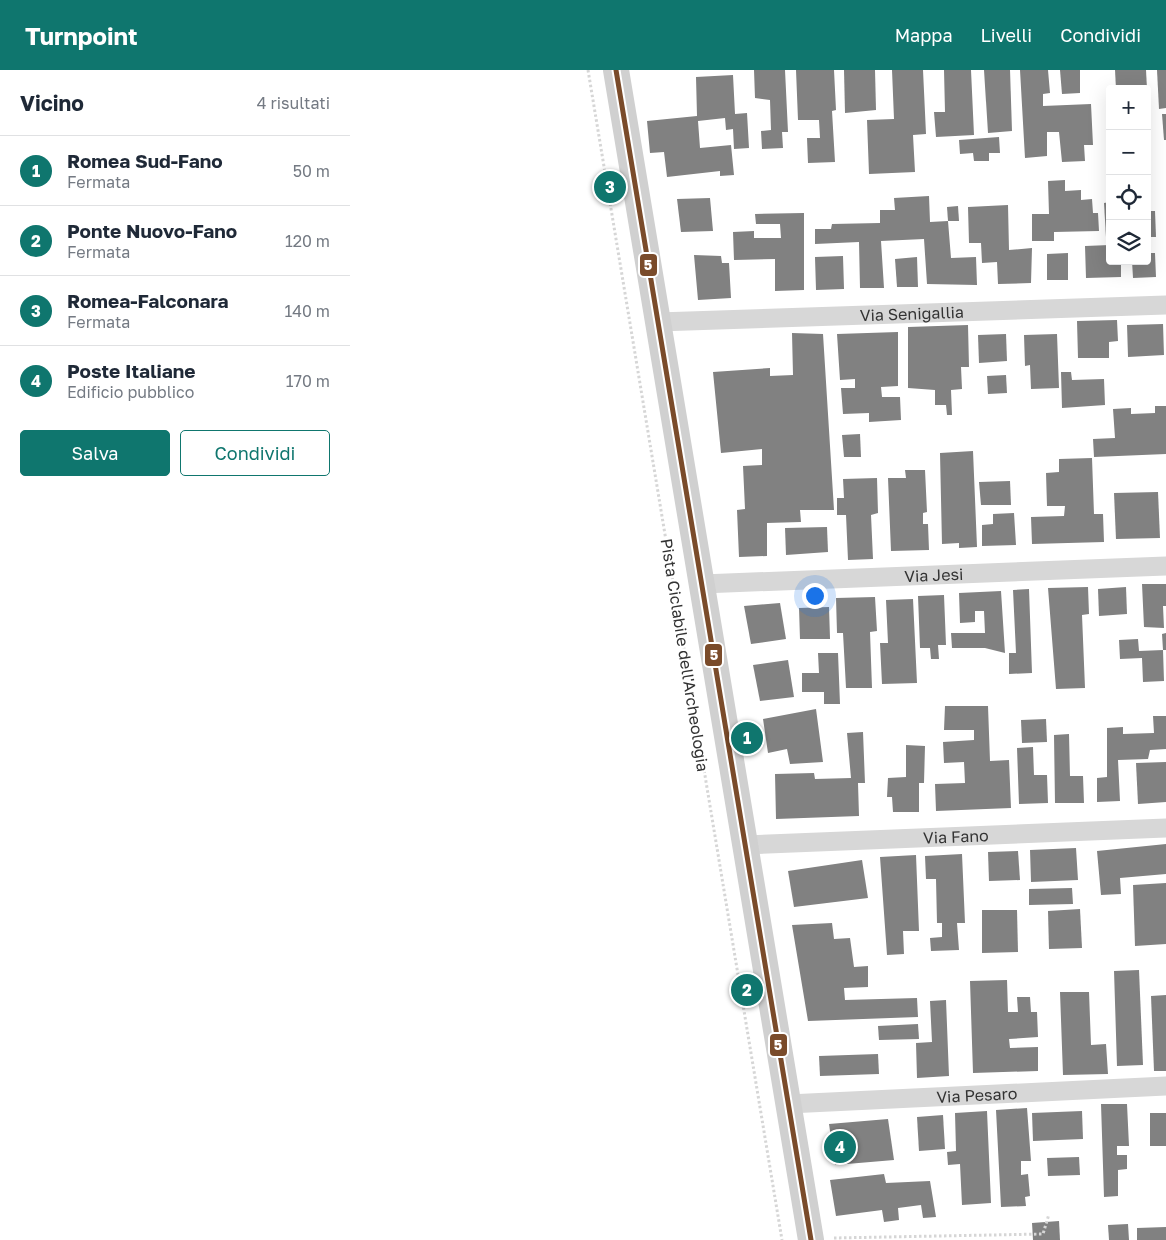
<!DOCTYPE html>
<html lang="it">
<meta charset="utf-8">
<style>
body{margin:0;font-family:"Golos Text",sans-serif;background:#f6f6f7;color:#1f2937}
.controls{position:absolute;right:15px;top:15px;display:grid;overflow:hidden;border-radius:5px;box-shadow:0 5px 20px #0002}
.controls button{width:45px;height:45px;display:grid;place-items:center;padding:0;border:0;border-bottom:1px solid #e0e1e3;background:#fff;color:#1f2937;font:25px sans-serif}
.you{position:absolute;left:464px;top:525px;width:18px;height:18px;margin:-12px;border:4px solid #fff;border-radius:50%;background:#1a73e8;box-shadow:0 0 0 8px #1a73e833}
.badge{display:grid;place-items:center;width:32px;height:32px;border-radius:50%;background:#0f766e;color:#fff;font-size:16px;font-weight:700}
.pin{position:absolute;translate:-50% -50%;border:2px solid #fff;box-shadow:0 1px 5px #0006}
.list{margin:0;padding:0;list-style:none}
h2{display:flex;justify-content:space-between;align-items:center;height:65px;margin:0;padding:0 20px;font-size:21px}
h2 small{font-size:16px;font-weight:400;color:#747a83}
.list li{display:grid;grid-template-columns:32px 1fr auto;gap:15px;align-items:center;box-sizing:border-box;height:70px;padding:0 20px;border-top:1px solid #e0e1e3}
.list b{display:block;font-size:19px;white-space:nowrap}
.list p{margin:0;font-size:16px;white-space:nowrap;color:#747a83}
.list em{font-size:16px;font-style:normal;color:#747a83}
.actions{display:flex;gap:10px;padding:15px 20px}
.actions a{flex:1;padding:11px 0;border:1px solid #0f766e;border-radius:5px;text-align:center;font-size:18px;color:#0f766e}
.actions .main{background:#0f766e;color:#fff}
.icon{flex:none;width:28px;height:28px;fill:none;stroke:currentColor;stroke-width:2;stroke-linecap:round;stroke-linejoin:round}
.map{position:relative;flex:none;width:816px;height:1170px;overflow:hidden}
header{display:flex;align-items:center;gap:30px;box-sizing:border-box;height:70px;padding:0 25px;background:#0f766e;color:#fff}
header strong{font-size:24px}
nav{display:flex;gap:28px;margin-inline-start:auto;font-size:18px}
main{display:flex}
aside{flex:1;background:#fff}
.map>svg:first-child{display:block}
</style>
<header>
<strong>Turnpoint</strong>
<nav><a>Mappa</a><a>Livelli</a><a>Condividi</a></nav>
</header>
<main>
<aside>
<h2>Vicino<small>4 risultati</small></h2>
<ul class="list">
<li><span class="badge">1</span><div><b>Romea Sud-Fano</b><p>Fermata</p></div><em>50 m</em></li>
<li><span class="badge">2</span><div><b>Ponte Nuovo-Fano</b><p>Fermata</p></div><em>120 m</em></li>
<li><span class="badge">3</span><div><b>Romea-Falconara</b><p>Fermata</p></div><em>140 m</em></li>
<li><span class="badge">4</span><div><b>Poste Italiane</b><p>Edificio pubblico</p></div><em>170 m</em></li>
</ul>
<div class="actions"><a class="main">Salva</a><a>Condividi</a></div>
</aside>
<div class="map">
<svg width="816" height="1170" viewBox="0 0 816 1170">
<rect width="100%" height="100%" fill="#fff"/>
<g fill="#818181">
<path d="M404,0H435L438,62H432L433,78L412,79L411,61L421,60L420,30L405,28Z"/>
<path d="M446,0H484L486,40L482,41L485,92L458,93L457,68H470L469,50H448Z"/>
<path d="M494,0H525L526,40L495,43Z"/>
<path d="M542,0H573L576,64L563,65L565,102L519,104L517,50L544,49Z"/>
<path d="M594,0H621L624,65L586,67L584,42H595Z"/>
<path d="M634,0H660L662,61L638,63Z"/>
<path d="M670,0H698L700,23L693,24V36L741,34L743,75H734L735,91L712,92L709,62H697V86L675,88Z"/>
<path d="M710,0H730V23L712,24Z"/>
<path d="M765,0H796L797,19H766Z"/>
<path d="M807,0H816V38L809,39Z"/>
<path d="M383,5L385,44L397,43L399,78L384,79L383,59L376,60L375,48L348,51L350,78L381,75L384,105L370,106V101L317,107L314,82L300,83L297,51L347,46L346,7Z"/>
<path d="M812,44H816V70H814Z"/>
<path d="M649,67L650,83H639V91H624L623,83L610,84L609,70Z"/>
<path d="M715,110V121L731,120V130L742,129L743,143H748L749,161L704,162V171H682V144H699L698,111Z"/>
<path d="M579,126L580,152L598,151L601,188L626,187L627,215L577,214L574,169L531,171L534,218H510L509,172L465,174V159H481L482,154L530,153V140H545L544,128Z"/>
<path d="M360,128L363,161L331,162L327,129Z"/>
<path d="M760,132V166L756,167L754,133Z"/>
<path d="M658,135L659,180L682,178L681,213L648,214L647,192L632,193L631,173H619L618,137Z"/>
<path d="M608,136L609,151H598L597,137Z"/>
<path d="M797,141H805L806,167H797Z"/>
<path d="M454,143V220L425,221V189L384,190L383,162L404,161V168H431L430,154H406L405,144Z"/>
<path d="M760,175V191H771V207L736,208L735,176Z"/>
<path d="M718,183V210H697V184Z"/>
<path d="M797,183H805L806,207L783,208L782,191H797Z"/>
<path d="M344,185L371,186L372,193H379L381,228L348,230Z"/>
<path d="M493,186L494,219L466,220L465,187Z"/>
<path d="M567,187L568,217H547L545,189Z"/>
<path d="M767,250L768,271L759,272V288H728L727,251Z"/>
<path d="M813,254L814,285L778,287L777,255Z"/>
<path d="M618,255L619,297H611L612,319L601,320L602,345H597L596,335H585V320L558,318V257Z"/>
<path d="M548,262V316L531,317L532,327H550L551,350L519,352V343L493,344L491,318H505V309L490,310L487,264Z"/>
<path d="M442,263L473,264L484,440H450L451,452L417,453V486L389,487L387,440L395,439L393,396L412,395V379L371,383L363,302L420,298V306L443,305Z"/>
<path d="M656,264L657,291L629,293L628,265Z"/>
<path d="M707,264L709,318L681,319L680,295L675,296L674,265Z"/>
<path d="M711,302H721L722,310L754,309L755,335L712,338Z"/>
<path d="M656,305L657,323L638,324L637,306Z"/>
<path d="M805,336H816V384L744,387L743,369L765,368L763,339L781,338V344L805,343Z"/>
<path d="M510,364L511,387H494L492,365Z"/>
<path d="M623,381L627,477L609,478V473L592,474L590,383Z"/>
<path d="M742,388L744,444H753L754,472L682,474L681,447L714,446L715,436H697L696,403L709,402V389Z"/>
<path d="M555,400H575L577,442L573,443V454H578L579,480L541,481L538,408H556Z"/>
<path d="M527,408L528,443L521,445L523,489L498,490L496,445H487V428H494L493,409Z"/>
<path d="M660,411L661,435H631L629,412Z"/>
<path d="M808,422L810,468L766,469L764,423Z"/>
<path d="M664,443L666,475L632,476V455L643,454V444Z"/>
<path d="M477,457L478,482L436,485L435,458Z"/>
<path d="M792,514H816V536H813L814,558L794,557Z"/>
<path d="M738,517L739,544L732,545L735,618L706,619L698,518Z"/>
<path d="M776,517L777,544L749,546L748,519Z"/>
<path d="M679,519L682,603L659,604V583H666L663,520Z"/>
<path d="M651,521L655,583L635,578H602L601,563H635L634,541H625V552L610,553L609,523Z"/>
<path d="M594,525L596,575H588L589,589H581L580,578H570L568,526Z"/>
<path d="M525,527L527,561L520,562L522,618H496L493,563H487L486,528Z"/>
<path d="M563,529L567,613L532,614L530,573H538L536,530Z"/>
<path d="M430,533L436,569L401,574L394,536Z"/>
<path d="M479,537L480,569H450L449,538Z"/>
<path d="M816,563V580H813L814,611L793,612L792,588L770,589L769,570L788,569L789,581L813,580L812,564Z"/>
<path d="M468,583H488L490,634H474V622H452V603H469Z"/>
<path d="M438,590L444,627L410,631L403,595Z"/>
<path d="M595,636H638L640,691L659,690L661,738L586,741L585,714L615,713L614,692L594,693L593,672L624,670V660H594Z"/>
<path d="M466,639L473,692L440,694L437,679L418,683L413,649Z"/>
<path d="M803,646H816V679L800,680L798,689L768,690L770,731L747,732V708L757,707V658L773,657V664L804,663Z"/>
<path d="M696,649L697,672L672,673L671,650Z"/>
<path d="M513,662L515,713H508L509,746L426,749L425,704L464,703L465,709L501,708L497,663Z"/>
<path d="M719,664L720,706H733L734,733H705L704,665Z"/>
<path d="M556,675L575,676L574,713H569V742H543L542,727H537L538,708L556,707Z"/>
<path d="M683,677L684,705H697L698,733L669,734L667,678Z"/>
<path d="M816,692V732L788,734L786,693Z"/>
<path d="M816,774V804L770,808L771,824L751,825L747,781Z"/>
<path d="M726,778L728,810L681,812L680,780Z"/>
<path d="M668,781L670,810L639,811L638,782Z"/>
<path d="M612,784L615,853H607L609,880L581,881L580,868L592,867V853H587L586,809H576L575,786Z"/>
<path d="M566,785L569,861H553L554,884L537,885L530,787Z"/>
<path d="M512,790L518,828L444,837L438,801Z"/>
<path d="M816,813V874L785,876L783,815Z"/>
<path d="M722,818L723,834L679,835V819Z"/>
<path d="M730,839L732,878L699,879L698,841Z"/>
<path d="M632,840H667L668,882L632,883Z"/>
<path d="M482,853L484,869L500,868L504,897L518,896V917L494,918L495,930L567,928L568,947L458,951L442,855Z"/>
<path d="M789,900L793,995L767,996L764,901Z"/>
<path d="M657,910L658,942H668L667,927H680L681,942H687L688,967L659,969L660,978L688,977V1001L623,1003L620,911Z"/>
<path d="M710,922H739L741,975L756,974L758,1004L713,1005Z"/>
<path d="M816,925V1001H804L801,926Z"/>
<path d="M596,930L599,1006L567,1008L566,973L582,972L580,931Z"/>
<path d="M568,954L569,969L529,970L528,956Z"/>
<path d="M528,984L529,1004L470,1006L469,986Z"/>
<path d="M751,1034H777L779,1076H767V1085H777V1099L768,1100V1126L754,1127Z"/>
<path d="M677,1038L681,1091H671V1105L678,1104L680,1126L675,1127L676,1136L651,1137L646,1040Z"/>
<path d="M637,1041L641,1133L612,1135L610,1094L598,1095L597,1082L606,1081L605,1043Z"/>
<path d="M732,1041L733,1069L683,1071L682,1043Z"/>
<rect x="800" y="1043" width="16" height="33"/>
<path d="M593,1045L595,1079L569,1081L567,1047Z"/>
<path d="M538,1049L544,1090L485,1095L479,1054Z"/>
<path d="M729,1087L730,1105L698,1106L697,1088Z"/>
<path d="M534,1104L536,1113L580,1111L586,1147L573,1148L571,1135L548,1138L549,1150L534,1152L532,1140L486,1146L480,1110Z"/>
<path d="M709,1151L710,1170H683L682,1153Z"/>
<path d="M778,1154L779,1170H759L758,1155Z"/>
<path d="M816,1157V1170H787V1158Z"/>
</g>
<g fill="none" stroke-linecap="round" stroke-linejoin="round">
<g stroke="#d6d6d6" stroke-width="3" stroke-dasharray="2.5 2.5" stroke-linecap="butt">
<path d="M238,0L432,1170"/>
<path d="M484,1168L693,1164L699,1144"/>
</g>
<g stroke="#d7d7d7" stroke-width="19">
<path id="s1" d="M308,252L816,235"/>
<path id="s2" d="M352,514L816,496"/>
<path id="s3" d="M395,775L816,758"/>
<path id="s4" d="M438,1034L816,1016"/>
</g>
<path stroke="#d0d0d0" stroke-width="26" d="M266,0L461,1170"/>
<defs>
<path id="bus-1" d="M266,0L461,1170"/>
</defs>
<use href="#bus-1" stroke="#fff" stroke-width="9"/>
<use href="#bus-1" stroke="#7a4b2a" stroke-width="5"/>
</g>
<g text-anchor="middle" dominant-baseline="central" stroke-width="5" stroke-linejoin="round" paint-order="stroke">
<g font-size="16" fill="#333" stroke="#fff">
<text stroke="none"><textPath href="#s1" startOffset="254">Via Senigallia</textPath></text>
<text stroke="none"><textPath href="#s2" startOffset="232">Via Jesi</textPath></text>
<text transform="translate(335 585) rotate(81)">Pista Ciclabile dell'Archeologia</text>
<text stroke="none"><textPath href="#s3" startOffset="211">Via Fano</textPath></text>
<text stroke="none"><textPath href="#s4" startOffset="189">Via Pesaro</textPath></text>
</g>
</g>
<g stroke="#fff" stroke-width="2">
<rect x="289" y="183" width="19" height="24" rx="5" fill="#7a4b2a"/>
<rect x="354" y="573" width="19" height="24" rx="5" fill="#7a4b2a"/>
<rect x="419" y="963" width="19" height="24" rx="5" fill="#7a4b2a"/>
</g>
<g font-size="14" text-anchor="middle" font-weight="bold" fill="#fff">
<text x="298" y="200">5</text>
<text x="364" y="590">5</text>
<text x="428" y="980">5</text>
</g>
</svg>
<div class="controls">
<button>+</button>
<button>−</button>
<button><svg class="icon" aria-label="locate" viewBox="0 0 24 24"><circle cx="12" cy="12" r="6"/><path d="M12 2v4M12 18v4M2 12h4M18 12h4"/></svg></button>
<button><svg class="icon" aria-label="layers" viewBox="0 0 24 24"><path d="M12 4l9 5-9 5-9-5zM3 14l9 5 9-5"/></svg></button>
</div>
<div class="you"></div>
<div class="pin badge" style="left:397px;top:668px">1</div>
<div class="pin badge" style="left:397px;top:920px">2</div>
<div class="pin badge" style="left:260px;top:117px">3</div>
<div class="pin badge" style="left:490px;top:1077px">4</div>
</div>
</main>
